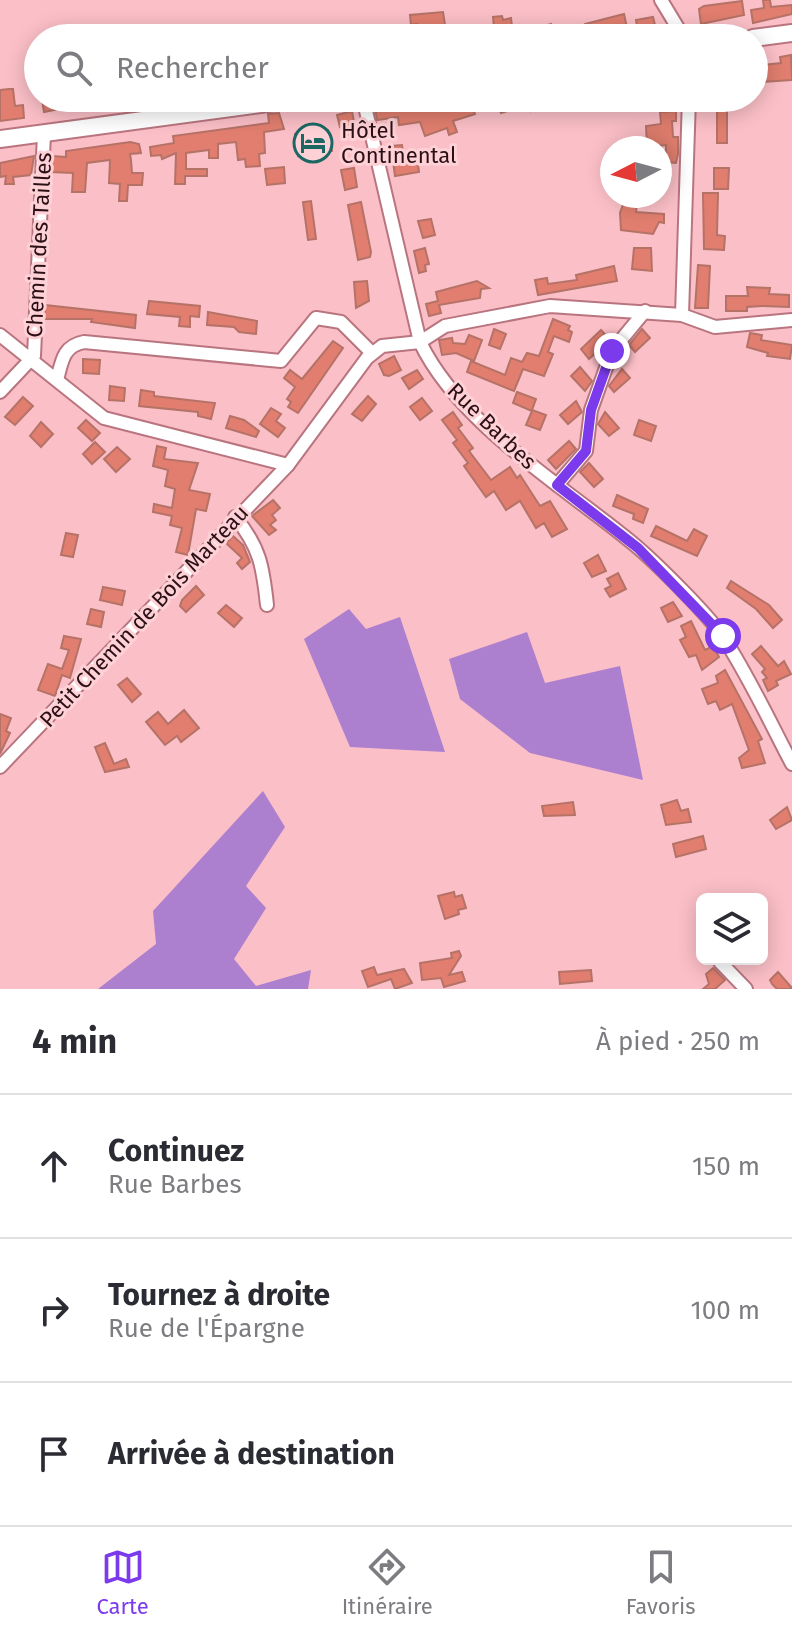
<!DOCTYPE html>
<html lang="fr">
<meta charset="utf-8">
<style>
body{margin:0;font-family:"Fira Sans",sans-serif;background:#f7f7f7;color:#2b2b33}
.controls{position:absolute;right:24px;bottom:24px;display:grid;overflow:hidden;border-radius:12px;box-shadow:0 4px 20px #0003}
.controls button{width:72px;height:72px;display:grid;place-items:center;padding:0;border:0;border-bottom:2px solid #e1e1e2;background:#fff;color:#2b2b33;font:40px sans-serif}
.compass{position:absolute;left:600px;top:136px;width:72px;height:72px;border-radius:50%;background:#fff;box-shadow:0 4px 20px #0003;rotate:264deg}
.stop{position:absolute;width:24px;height:24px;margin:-18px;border:6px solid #7c3aed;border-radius:50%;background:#fff}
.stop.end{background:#7c3aed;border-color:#fff;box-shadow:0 2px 8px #0008}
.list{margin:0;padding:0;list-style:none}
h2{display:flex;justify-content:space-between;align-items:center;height:104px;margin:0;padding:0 32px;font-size:34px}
h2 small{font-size:26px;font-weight:400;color:#7c7c81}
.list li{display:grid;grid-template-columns:52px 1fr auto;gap:24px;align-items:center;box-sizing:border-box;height:144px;padding:0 32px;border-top:2px solid #e1e1e2}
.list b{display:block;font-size:30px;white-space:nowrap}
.list p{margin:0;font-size:26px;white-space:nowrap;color:#7c7c81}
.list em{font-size:26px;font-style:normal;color:#7c7c81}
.icon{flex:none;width:44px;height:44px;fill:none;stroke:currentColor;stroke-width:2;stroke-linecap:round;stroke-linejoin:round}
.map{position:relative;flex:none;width:792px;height:989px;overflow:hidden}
.search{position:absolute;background:#fff;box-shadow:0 4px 20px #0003;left:24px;right:24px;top:24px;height:88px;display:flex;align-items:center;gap:20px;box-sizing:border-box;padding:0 28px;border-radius:44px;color:#7c7c81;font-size:30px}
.sheet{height:536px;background:#fff}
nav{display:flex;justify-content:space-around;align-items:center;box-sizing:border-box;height:112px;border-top:2px solid #e1e1e2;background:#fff;font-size:22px;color:#7c7c81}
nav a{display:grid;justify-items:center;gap:4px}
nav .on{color:#7c3aed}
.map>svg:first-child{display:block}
</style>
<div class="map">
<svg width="792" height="989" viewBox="0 0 792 989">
<rect width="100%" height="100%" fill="#fbbfc7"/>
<g fill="#ad7fcf">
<path d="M349,609L366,629L400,617L445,752L350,747L304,639Z"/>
<path d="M527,632L545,683L620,666L643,780L530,753L460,699L449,659Z"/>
<path d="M263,791L285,827L246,886L266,908L234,959L256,986L311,970L308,989H98L156,944L153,911Z"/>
</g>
<g fill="#e17e6f" stroke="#b57267" stroke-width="2">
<path d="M763,0H770L771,7L792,5V14L753,23L751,10L764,8Z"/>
<path d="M742,1L744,15L701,24L699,9L704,6Z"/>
<path d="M443,12L447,38H419L417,24L411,25L410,15Z"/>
<path d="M624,14L627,28L588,37L585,24Z"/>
<path d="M502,16L503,20L511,18L512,26L519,25L520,33L551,24L552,28L570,26L573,38H495L493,17Z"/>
<path d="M653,17L656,29L638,32L636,20Z"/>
<path d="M791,55L792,80L761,82V78L754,79V66L781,63L780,57Z"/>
<path d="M9,89H13L15,106L23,105L24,118L0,121V90Z"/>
<path d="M46,98H89V103L44,112L42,100Z"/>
<path d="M90,98H137V103L92,109Z"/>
<path d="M446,98H460L461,101L470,98L475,114L453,121L457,132L449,135L447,128L425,136L420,122L399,125L398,117L377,120L375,108Z"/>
<path d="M495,98H575V102L541,111L539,107L531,111L529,104L501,113Z"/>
<rect x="717" y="109" width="10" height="34"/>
<path d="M352,111L356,133L348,135L346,126L340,127L337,115Z"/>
<path d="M676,111V121H672L673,137H678V154L676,163L666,162V145L647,147L646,126L661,124L660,112Z"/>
<path d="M279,113L284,129L264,132L265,153L259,154L260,166L246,167L245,159L238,160L236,142L218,144V158H209V150L186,153V169H207V176H185V184H175L176,153L162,159L161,155L151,156L150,147L174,143L173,136L269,123L268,114Z"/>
<path d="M328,130L332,151L298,156L295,134Z"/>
<path d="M130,142L139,144L141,153L130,154L131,160L132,173H143L142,185H128L127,201H119L120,184L109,183L110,160L87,163L85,192H72L73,173L51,172L52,156L66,157V151Z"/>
<path d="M402,145L403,153L416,151L419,172L395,176L391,146Z"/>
<path d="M34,156L31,175L13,177L14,184H5L6,176L0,177V163Z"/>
<path d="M284,167L285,183L267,185L265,169Z"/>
<path d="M354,168L357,187L345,190L341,170Z"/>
<path d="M714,168H729L728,189H714Z"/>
<path d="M703,193H718L717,235L725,236L724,250L704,249Z"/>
<path d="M626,196H638L636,212L664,214V223L659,222L653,234L621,230L620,213Z"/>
<path d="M311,201L316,239L308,240L303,202Z"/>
<path d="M361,202L371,252L370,257L358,260L348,205Z"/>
<path d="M431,219L435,235L423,238L418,221Z"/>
<path d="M425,248L429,264L425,265L426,271L419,273L414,251Z"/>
<path d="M634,248H651L652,271L632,269Z"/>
<path d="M698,265L710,266L708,308H695Z"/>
<path d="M614,266L617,281L538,295L535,280L547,278L548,284L577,280L576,275Z"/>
<path d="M367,281L369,301L356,308L354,282Z"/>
<path d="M477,281L489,288L481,289L480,298L439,305L441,313L429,316L426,304L438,301L436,292Z"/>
<path d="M747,287L770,288L769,294L789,295V307L762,306L747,307V311H726V296H748Z"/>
<path d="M149,301L200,306L199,317L190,316V327L179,326L180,317L147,314Z"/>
<path d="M45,305L136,315L135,328L91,322L92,319H45Z"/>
<path d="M208,312L257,321L256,334L239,332L234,327L207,325Z"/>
<path d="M553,319L570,326L568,330L572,332L569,342L554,336L548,352L553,354L544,376L523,369L514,391L467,372L471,361L505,375L511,358L522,362L527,353L539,356Z"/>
<path d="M494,329L506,334L500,349L489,345Z"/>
<path d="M642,329L650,338L635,352L629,345Z"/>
<path d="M601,330L610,340L589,359L581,349Z"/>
<path d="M750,333L762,335L761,340L792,345L790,359L767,356L768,353L747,347Z"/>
<path d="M469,335L482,340L474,361L456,353L442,355L439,340L452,338L453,343L465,344Z"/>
<path d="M333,341L343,348L298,413L288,407L291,402L287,399L295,387L284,378L290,370L302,379Z"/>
<path d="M394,356L401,370L389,376L384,375L379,364Z"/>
<path d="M83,359L100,360L99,374L83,373Z"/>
<path d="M580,367L592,381L585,391L571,376Z"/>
<path d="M622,369L630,378L614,392L609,386Z"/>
<path d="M417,370L423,379L409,389L402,378Z"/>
<path d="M110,386L125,388L124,401L109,400Z"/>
<path d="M141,390L154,392V396L215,403L211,419L198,416V412L139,406Z"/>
<path d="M517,392L536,399L532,410L546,415L540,430L526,425L532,411L513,403Z"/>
<path d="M368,396L376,404L362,421L352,414Z"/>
<path d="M23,397L33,406L15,425L5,417Z"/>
<path d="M422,398L432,411L420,420L410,407Z"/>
<path d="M576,401L582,412L568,424L560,415Z"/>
<path d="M271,408L281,414L276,421L285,428L278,437L260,424Z"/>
<path d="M453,412L462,425L458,428L473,448L469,451L491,480L510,467L517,478L520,475L540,506L550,501L567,529L552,537L544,523L536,528L520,501L506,510L494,491L486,497L464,466L468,463L453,443L457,440L442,420Z"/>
<path d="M605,412L619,428L609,436L598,424Z"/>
<path d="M230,416L244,420L259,431L256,437L226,428Z"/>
<path d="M86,420L100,433L92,441L78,428Z"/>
<path d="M639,420L656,426L651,441L634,435Z"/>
<path d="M41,422L53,434L41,447L30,436Z"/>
<path d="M569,441L576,449L556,469L548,460Z"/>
<path d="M95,442L105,452L92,464L83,454Z"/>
<path d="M157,446L166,448L164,459L198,463L189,490L210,494L206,511L196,509L188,555L176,552L182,528L170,525L172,516L153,512L154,504L172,508L175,489L165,486L168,470L153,466Z"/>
<path d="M117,447L130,459L116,472L104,459Z"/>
<path d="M589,463L603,479L594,487L580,472Z"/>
<path d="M617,495L648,509L643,523L633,519L634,514L613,506Z"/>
<path d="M273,500L280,508L272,515L276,520L270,525L276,530L269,535L252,516Z"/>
<path d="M656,526L687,541L694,529L707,536L697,556L651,536Z"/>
<path d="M66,533L78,535L73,557L61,555Z"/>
<path d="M233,536L243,545L250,562L242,569L237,563L242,558L226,543Z"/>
<path d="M598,555L606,571L592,577L584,563Z"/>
<path d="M618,573L626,589L610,597L605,589L611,586L607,579Z"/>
<path d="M731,581L769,605L782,620L773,628L756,609L727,588Z"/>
<path d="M196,586L204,595L186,612L180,606L182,600Z"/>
<path d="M103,587L125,591L122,605L100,600Z"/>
<path d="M673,602L682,616L668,622L661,608Z"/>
<path d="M226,605L242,618L234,627L218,613Z"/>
<path d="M91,609L104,612L101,627L87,624Z"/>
<path d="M691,621L705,650L713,646L719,657L702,670L696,655L689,657L680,640L686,637L681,626Z"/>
<path d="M64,636L81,639L70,678L62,675L55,696L38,690L48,664L62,669L69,650L61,648Z"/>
<path d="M761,646L778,666L784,661L791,674L776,681L778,685L768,691L763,680L767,678L762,672L765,669L752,654Z"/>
<path d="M725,670L762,739L758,741L765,763L742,768L739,758L749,750L732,704L720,710L716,701L708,704L702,689L718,683L716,676Z"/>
<path d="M127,678L141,694L132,702L118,685Z"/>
<path d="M184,710L199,728L181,742L177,736L165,745L146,722L158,712L168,724Z"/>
<path d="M0,714L11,718L6,731L10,733L0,754Z"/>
<path d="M105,743L114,764L126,759L129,767L105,772L95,747Z"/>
<path d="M677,800L681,811L688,809L691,822L666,825L661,805Z"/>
<path d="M573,802L575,815L544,816L542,806Z"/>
<path d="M787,807L792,820L776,829L770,820Z"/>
<path d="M703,836L706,849L676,857L673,844Z"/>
<path d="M454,892L455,897L462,895L466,908L458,910L459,914L445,919L438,896Z"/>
<path d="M459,951L461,956L449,975L462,972L465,981L444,987L441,978L422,980L420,963L452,958L451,953Z"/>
<path d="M374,967L377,975L404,969L412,983L395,989L391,979L368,987L362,971Z"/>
<path d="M713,968L725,980L715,989H703L709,984L706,974Z"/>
<path d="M591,970L592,981L560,984L559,972Z"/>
<path d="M778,972L792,988V989H777L772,984L770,980Z"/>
</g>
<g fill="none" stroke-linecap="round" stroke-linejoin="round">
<defs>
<g id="minor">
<path d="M661,0L684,38"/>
<path d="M363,98L420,342C460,426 567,488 636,546C657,564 712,618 725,640C750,679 770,722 792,764"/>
<path d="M689,98L682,315L715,327L792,320"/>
<path d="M0,335L104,418L288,465L367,358L382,346L420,342L445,326L550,306L682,315"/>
<path d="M57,380C62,361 63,346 84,342L281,361L316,318L341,322L372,353"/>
<path d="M0,392L34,356L44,134"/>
<path d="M557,485L586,451L591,410L612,351L645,311"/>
<path d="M235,517C260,547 263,567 267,605"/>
<path d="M0,767L288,465"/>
<path d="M720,962L746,989"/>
</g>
<g id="major">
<path d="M753,38L792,33"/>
<path d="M0,139L306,98"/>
</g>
</defs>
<use href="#minor" stroke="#b9757f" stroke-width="16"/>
<use href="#major" stroke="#b9757f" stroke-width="20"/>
<use href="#minor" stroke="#fff" stroke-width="12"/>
<use href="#major" stroke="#fff" stroke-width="16"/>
</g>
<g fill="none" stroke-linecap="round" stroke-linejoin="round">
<path stroke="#7c3aed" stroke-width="10" d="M612,351L591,410L586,451L557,485L638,548L723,636"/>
</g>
<defs>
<symbol id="hotel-ring" viewBox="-11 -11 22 22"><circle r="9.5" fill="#fed1d6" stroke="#1b6763" stroke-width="1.5"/><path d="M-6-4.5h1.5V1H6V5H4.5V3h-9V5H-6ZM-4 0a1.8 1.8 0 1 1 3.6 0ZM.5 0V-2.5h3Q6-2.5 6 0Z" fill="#1b6763"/></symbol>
</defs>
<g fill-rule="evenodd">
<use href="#hotel-ring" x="291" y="121" width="44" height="44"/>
</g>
<g text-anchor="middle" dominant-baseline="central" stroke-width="6" stroke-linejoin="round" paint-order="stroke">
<g font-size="22" fill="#2a1015" stroke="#fed1d6" text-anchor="start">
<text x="341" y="130">Hôtel<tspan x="341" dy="25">Continental</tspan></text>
</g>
<g font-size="22" fill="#2a1015" stroke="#fed1d6">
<text transform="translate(39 245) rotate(-87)">Chemin des Tailles</text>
<text transform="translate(492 426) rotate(44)">Rue Barbes</text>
<text transform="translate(144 616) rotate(-47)">Petit Chemin de Bois Marteau</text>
</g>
</g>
</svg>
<div class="controls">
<button><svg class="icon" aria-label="layers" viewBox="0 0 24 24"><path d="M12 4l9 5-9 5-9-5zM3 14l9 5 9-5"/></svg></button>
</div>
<svg class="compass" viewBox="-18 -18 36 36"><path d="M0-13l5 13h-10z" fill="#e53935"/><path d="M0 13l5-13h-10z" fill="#7c7c81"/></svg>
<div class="stop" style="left:723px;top:636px"></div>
<div class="stop end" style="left:612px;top:351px"></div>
<div class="search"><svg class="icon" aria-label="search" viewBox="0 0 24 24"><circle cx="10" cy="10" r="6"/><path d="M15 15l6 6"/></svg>Rechercher</div>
</div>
<section class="sheet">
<h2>4 min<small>À pied · 250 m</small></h2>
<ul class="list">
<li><svg class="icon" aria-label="ahead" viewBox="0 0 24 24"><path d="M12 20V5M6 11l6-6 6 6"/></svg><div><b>Continuez</b><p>Rue Barbes</p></div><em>150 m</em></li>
<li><svg class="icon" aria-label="right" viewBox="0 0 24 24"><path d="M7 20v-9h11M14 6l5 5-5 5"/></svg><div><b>Tournez à droite</b><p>Rue de l'Épargne</p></div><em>100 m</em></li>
<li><svg class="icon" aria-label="arrive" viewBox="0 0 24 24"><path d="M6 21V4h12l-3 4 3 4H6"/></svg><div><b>Arrivée à destination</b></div></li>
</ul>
</section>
<nav>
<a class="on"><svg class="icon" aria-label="map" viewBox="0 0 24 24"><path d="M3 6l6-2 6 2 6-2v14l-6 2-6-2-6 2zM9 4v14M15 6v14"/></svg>Carte</a>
<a><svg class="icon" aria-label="directions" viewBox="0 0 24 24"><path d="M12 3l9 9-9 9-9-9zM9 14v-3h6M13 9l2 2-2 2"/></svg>Itinéraire</a>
<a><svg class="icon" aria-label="saved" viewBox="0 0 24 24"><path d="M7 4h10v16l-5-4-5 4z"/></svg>Favoris</a>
</nav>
